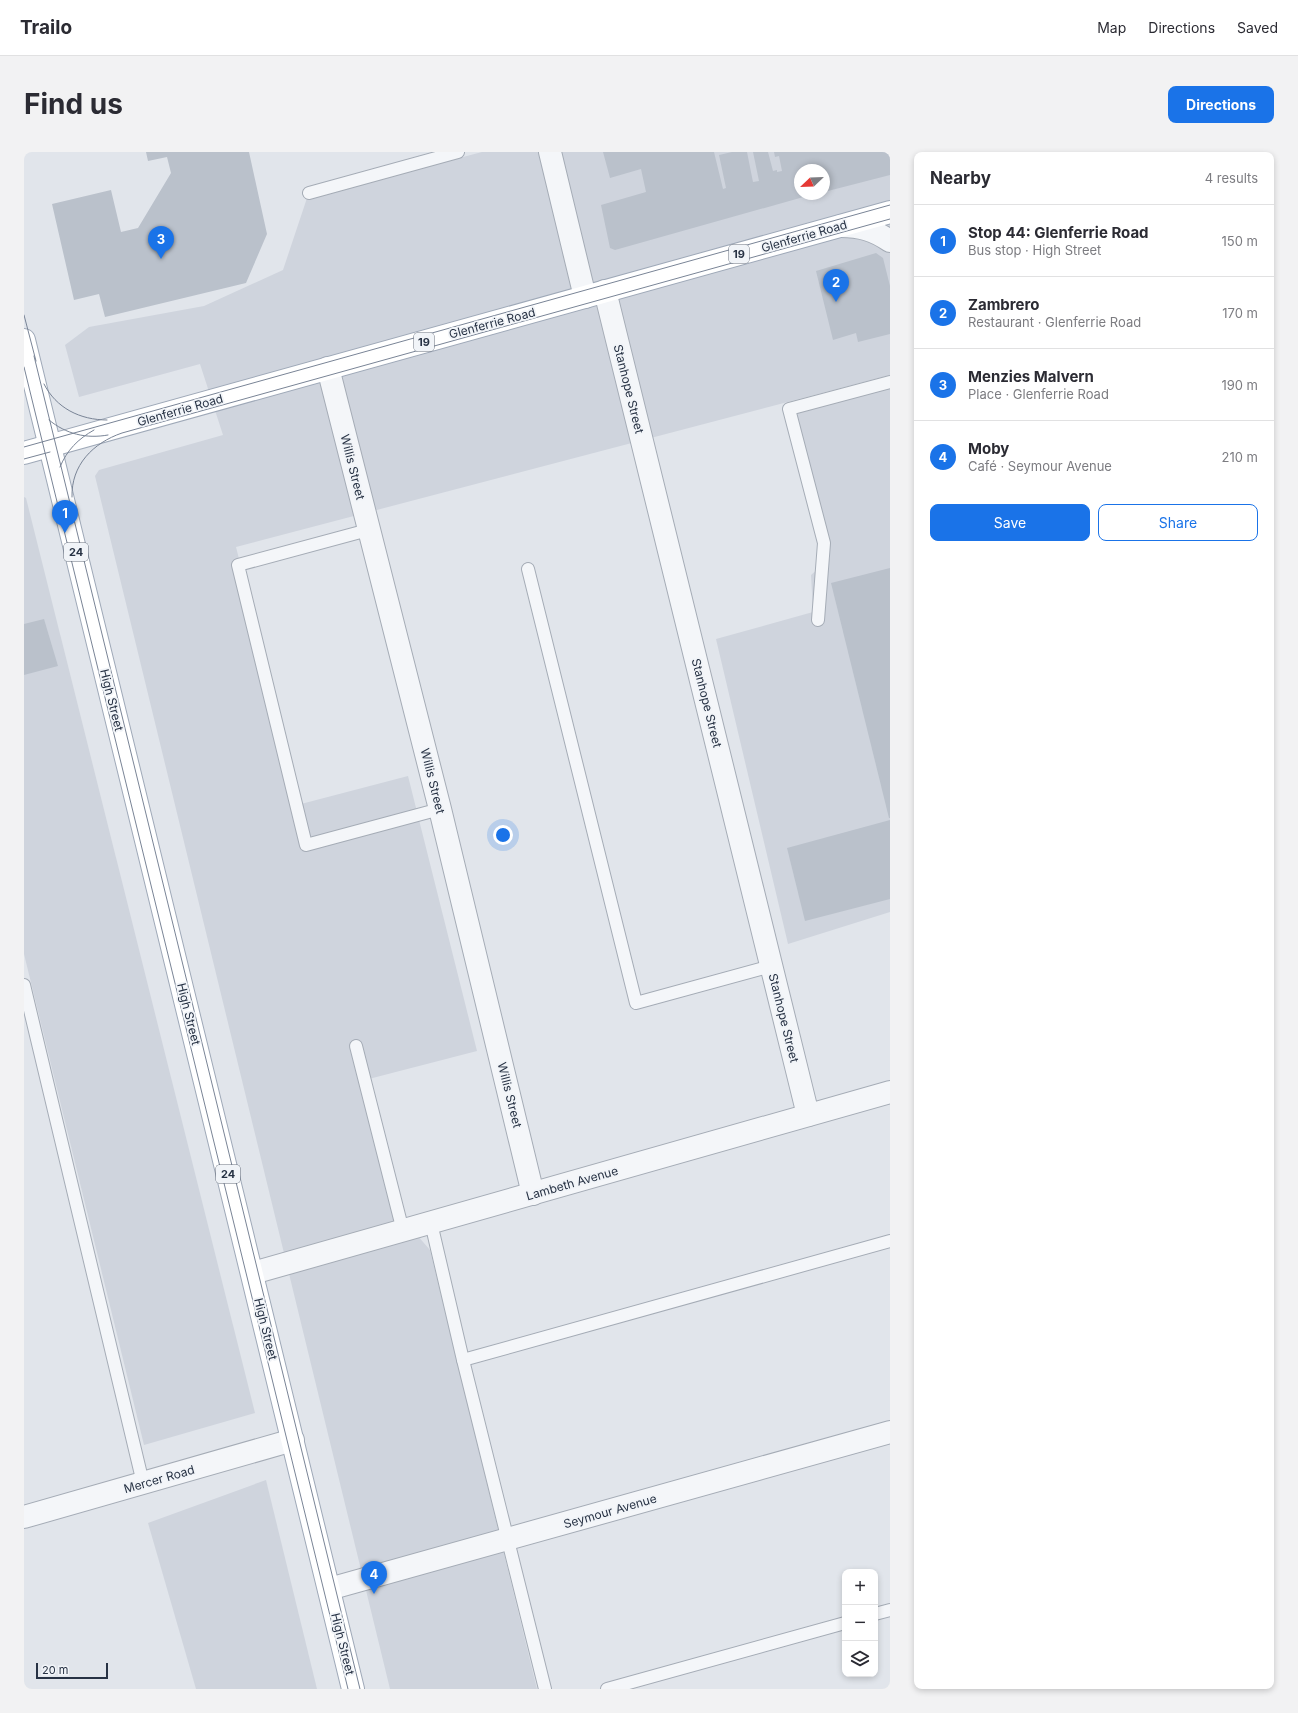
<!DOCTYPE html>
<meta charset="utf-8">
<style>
body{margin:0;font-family:Inter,sans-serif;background:#f2f2f3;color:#2b2b33}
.controls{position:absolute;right:12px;bottom:12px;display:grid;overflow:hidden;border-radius:8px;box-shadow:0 2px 6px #0003}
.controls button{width:36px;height:36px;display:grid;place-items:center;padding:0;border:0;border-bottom:1px solid #e1e1e2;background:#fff;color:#2b2b33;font:20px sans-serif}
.compass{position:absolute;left:770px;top:12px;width:36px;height:36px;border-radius:50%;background:#fff;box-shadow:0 2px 6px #0003;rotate:247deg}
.scale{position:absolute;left:12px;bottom:10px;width:72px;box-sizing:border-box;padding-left:4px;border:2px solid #273244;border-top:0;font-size:11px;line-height:14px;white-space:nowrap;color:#273244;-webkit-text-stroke:3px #f1f4f8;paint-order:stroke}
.you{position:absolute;left:479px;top:683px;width:14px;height:14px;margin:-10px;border:3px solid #fff;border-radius:50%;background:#1a73e8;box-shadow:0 0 0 6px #1a73e833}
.badge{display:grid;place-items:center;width:26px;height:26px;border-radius:50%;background:#1a73e8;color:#fff;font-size:13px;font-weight:700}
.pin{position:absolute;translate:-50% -33px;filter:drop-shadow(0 1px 2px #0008)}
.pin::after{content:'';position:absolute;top:21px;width:14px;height:12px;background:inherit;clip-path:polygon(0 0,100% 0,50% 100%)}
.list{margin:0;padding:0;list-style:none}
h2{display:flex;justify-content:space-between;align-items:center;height:52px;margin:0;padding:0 16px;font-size:17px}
h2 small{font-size:13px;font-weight:400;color:#7c7c81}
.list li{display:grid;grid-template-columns:26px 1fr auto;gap:12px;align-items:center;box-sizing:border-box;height:72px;padding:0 16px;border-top:1px solid #e1e1e2}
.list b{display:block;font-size:15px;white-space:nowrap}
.list p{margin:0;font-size:13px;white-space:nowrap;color:#7c7c81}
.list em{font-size:13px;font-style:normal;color:#7c7c81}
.actions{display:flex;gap:8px;padding:12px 16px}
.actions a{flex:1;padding:9px 0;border:1px solid #1a73e8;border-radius:8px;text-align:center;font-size:14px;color:#1a73e8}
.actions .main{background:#1a73e8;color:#fff}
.icon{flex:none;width:22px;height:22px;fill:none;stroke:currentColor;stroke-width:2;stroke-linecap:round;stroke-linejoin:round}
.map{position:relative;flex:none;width:866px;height:1537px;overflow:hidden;border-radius:8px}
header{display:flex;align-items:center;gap:24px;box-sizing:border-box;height:56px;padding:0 20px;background:#fff;border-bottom:1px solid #e1e1e2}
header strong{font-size:19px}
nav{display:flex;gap:22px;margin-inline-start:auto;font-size:14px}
.intro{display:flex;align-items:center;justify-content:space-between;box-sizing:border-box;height:96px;padding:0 24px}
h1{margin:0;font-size:28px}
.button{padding:10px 18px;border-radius:8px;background:#1a73e8;color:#fff;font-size:14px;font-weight:700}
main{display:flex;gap:24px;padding:0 24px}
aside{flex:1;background:#fff;border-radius:8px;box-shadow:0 2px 6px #0003}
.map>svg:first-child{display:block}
</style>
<header>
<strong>Trailo</strong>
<nav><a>Map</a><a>Directions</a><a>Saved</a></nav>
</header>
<div class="intro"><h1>Find us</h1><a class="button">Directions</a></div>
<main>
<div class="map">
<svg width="866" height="1537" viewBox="0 0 866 1537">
<rect width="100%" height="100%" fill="#e1e5eb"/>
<g fill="#cfd4dd" fill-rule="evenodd">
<path d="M458,0H866V223L212,395L277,652L384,624L453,899L337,929L366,1052L406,1098L513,1537H366L71,324L75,318L199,283L176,212L55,245L41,193L65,175L180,154L259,118L283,46ZM776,18H800V42H776Z"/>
<path d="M866,235V760L764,792L692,487L789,460L787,423L806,406L804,393L772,266L774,261Z"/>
<path d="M0,345L2,346L231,1261L120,1293L0,802Z"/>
<path d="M242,1328L293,1537H172L124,1371Z"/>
</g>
<g fill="#bac1cb">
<path d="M122,0H225L243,82L222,131L81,165L75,142L50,148L28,52L87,38L97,80L114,76L147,21L143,5L124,9Z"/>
<path d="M579,0H690L699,37L702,36L695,3L708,0H723L729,30L735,29L729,0H744L749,19L753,18V20L758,19L755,4L751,5L750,0H866V23L800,40V18H776V42H790L591,98L586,96L577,53L622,40L617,17L586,26Z"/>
<path d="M852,101L859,106L866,134V182L834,190L832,181L809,188L792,119Z"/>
<path d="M866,416V666H865L807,431Z"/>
<path d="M20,467L34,514L0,523V472Z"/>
<path d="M866,668V747L781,769L763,696Z"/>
</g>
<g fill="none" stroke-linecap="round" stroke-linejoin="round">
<defs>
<g id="service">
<path d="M285,41L434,0"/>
<path d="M344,378L214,413L282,693L416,657"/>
<path d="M504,417L612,851L747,814"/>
<path d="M794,468L800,391L765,257L866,230"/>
<path d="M0,833L119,1331"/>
<path d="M332,894L379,1079"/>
<path d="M407,1071L439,1208L521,1537"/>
<path d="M439,1208L866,1089"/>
<path d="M851,1462L866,1458"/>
<path d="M583,1537L821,1471"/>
</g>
<g id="minor">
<path d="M526,0L561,145"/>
<path d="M817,74C836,74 850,78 866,89"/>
<path d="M581,139L784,963"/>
<path d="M304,216L416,657L509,1042"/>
<path d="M229,1121L866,940"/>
<path d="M0,1365L269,1288"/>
<path d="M305,1437L866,1280"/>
</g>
<g id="primary">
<path d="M0,188L329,1537"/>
<path d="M0,301L866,60"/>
</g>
</defs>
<use href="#service" stroke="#a5acb6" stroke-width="14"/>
<use href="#minor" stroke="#a5acb6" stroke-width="24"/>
<use href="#primary" stroke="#9fa9b8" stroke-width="24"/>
<use href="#service" stroke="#f4f6f9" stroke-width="12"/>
<use href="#minor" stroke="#f4f6f9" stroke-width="22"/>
<use href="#primary" stroke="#fff" stroke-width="22"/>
<g stroke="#798496" stroke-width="1">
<path d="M0,163L12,209"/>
<path d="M10,204L336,1537"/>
<path d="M0,215L324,1537"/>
<path d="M20,232C32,256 56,268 83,268"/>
<path d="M25,268C42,282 62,287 84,283"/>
<path d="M0,295L866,53"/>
<path d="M0,307L26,300"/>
<path d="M36,315C43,298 54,287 70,278"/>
<path d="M48,345C47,313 69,291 98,281L866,67"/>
</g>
</g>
<g text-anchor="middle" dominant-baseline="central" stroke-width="3.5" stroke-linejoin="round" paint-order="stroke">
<g fill="#f1f4f8" stroke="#646c7a" stroke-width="1">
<rect x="705" y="93" width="20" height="18" rx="3"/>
<rect x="390" y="181" width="20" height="18" rx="3"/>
<rect x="40" y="391" width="24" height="18" rx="3"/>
<rect x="192" y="1013" width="24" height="18" rx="3"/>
</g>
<g font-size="11" font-weight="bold" fill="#273244">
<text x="715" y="102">19</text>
<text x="400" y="190">19</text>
<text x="52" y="400">24</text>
<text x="204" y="1022">24</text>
</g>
<g font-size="12" fill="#273244" stroke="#f1f4f8">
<text transform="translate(780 84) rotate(-16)">Glenferrie Road</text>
<text transform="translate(468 171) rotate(-15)">Glenferrie Road</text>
<text transform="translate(605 237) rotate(76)">Stanhope Street</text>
<text transform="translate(156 258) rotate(-16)">Glenferrie Road</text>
<text transform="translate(329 315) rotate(76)">Willis Street</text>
<text transform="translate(88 548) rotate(76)">High Street</text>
<text transform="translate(683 551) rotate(76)">Stanhope Street</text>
<text transform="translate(409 629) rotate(76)">Willis Street</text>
<text transform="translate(165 862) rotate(76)">High Street</text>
<text transform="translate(760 866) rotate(76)">Stanhope Street</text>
<text transform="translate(486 943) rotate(76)">Willis Street</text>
<text transform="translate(548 1031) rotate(-16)">Lambeth Avenue</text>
<text transform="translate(242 1177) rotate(76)">High Street</text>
<text transform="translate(135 1327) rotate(-16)">Mercer Road</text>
<text transform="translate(586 1359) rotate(-16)">Seymour Avenue</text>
<text transform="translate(319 1492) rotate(76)">High Street</text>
</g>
</g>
</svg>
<div class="controls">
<button>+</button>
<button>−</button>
<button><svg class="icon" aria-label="layers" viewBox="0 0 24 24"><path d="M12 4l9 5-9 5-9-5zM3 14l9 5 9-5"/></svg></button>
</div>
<svg class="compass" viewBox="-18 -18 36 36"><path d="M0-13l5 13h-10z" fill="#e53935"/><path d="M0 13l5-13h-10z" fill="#7c7c81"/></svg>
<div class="scale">20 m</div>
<div class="you"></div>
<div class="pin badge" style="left:41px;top:381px">1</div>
<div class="pin badge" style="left:812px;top:150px">2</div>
<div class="pin badge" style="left:137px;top:107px">3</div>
<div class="pin badge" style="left:350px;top:1442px">4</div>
</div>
<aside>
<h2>Nearby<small>4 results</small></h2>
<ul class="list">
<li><span class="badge">1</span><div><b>Stop 44: Glenferrie Road</b><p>Bus stop · High Street</p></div><em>150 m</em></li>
<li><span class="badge">2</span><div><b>Zambrero</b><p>Restaurant · Glenferrie Road</p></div><em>170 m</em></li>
<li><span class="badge">3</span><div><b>Menzies Malvern</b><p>Place · Glenferrie Road</p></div><em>190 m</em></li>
<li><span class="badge">4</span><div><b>Moby</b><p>Café · Seymour Avenue</p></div><em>210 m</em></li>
</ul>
<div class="actions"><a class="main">Save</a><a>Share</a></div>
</aside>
</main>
